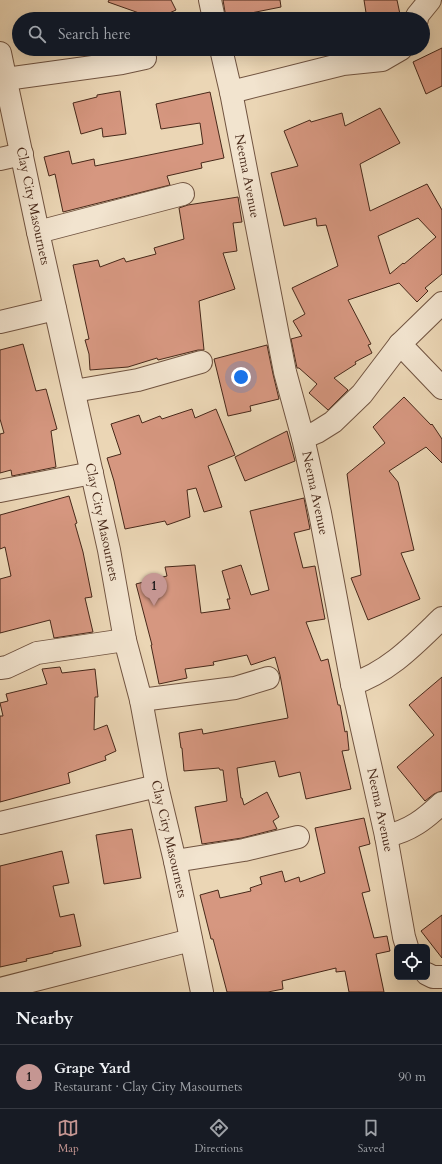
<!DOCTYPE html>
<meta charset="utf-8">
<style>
body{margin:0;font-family:Cardo,serif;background:#242831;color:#f1f3f6}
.controls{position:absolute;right:12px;bottom:12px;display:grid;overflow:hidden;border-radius:6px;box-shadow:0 4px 16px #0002}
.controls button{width:36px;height:36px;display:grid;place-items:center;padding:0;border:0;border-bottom:1px solid #363941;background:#171b24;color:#f1f3f6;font:20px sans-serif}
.you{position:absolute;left:241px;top:377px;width:14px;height:14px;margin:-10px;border:3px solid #fff;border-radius:50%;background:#1a73e8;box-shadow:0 0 0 6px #1a73e833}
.badge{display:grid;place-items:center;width:26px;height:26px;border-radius:50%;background:#c59692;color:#111;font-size:13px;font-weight:700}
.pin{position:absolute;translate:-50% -33px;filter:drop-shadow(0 1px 2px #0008)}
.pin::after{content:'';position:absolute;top:21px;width:14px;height:12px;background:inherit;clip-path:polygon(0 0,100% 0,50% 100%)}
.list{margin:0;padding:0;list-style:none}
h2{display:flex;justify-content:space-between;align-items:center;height:52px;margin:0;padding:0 16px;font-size:17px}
h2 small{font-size:13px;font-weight:400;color:#9ea1a6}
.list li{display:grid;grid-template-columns:26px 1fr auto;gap:12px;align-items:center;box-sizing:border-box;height:64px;padding:0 16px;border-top:1px solid #363941}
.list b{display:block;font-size:15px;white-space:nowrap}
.list p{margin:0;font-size:13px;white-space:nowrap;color:#9ea1a6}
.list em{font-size:13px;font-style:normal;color:#9ea1a6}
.icon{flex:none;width:22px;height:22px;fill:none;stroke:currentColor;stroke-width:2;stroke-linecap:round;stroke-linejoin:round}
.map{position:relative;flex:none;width:442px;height:992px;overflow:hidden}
.search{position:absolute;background:#171b24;box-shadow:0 4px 16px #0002;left:12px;right:12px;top:12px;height:44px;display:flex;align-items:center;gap:10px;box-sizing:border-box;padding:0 14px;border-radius:22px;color:#9ea1a6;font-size:15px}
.sheet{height:116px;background:#171b24}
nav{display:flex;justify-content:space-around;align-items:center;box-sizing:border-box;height:56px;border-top:1px solid #363941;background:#171b24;font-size:11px;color:#9ea1a6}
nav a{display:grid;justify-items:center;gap:2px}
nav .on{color:#c59692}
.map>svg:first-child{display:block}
</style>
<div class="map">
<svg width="442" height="992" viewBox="0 0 442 992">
<rect width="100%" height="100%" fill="#ebd6b5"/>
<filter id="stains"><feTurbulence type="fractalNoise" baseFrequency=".005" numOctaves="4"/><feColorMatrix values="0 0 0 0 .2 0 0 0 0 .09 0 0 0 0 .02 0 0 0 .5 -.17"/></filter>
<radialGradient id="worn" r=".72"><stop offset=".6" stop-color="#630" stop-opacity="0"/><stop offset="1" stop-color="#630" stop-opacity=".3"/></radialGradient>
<g fill="#d69780" stroke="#48291a" fill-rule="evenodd">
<path d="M109,0H171L176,10L156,19L108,2Z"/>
<path d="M223,0H280L281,7L226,18Z"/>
<path d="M364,0H397L401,19H367Z"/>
<path d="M442,48V86L426,94L413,62Z"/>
<path d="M120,91L126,134L103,137L102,128L81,134L73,103L97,97V95Z"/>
<path d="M210,92L224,158L201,163L202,168L167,176L170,185L63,212L55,174L49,176L44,157L69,151L72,164L94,159L95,166L203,144L200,123L161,129L156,104Z"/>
<path d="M380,108L400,143L360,164L370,211L427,184L442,210V274L425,288L428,291L417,302L399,283L348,300L371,344L368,345L372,353L355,362L356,364L334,378L348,390L328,410L309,393L317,384L299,368H297L291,339L302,336L293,321L305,314L292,288L338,266L326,225L317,226L316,218L284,226L271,173L298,166L284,131L310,120L311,122L342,113L345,126ZM418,218L436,237L404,264L403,263L390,274L378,236Z"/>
<path d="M238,197L242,222L233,223L237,251L223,253L235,289L199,301L204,350H198L158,360L157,358L128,367L90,370L89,354L85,340L89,339L73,265L98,260L100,267L124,258L126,262L156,254L154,248L184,239L179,208L188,205Z"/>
<path d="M23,344L36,391L46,389L57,429L51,431L56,467L12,476L11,470L0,473V434L4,433L0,419V350Z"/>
<path d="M267,345L273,374L279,399L250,406L251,411L228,416L214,359Z"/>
<path d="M404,397L431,425L432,424L442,439V463L426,447L389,471L398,482L414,550L401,553L420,599L368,620L351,578L361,575L347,474L385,443L373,427Z"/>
<path d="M192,409L195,418L216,409L235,455L208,466L222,507L204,512L196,488L187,490L190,517L167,525L165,521L125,529L114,481L107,458L121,454L111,424L139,415L142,423L160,416L162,419Z"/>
<path d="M287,431L295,461L245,481L235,457Z"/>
<path d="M69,496L77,523L75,524L83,552L92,597L85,598L93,632L54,638L50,620L0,633V579L11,576L5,547L0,549V515Z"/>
<path d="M304,498L310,529L294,533L303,568L315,566L325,619L306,622L321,661L328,659L338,705H340L345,732L347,731L349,750L342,751L351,789L306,799L300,772L279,777L275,761L237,768L241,798H242L244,805L267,792L279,817L273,821L277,829L242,838L202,844L195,807L227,801L223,770H220L219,768L184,771L182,748H181L179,733L202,729L203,734L288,718L280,675L275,657L251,665L247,655L213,662L214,665L185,669L187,678L159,684L151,645H152L136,584L167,576L165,567L195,565L201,613L230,609L227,599H230L222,571L241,565L251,595L269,590L250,511Z"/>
<path d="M60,667L62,673L95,669L98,697H95L94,730L107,725L116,751L105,756L106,760L68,773L70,783L0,802V716H3L0,703L8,701L6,694L47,684L42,669Z"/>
<path d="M442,677V791L434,794L425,801L397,767L434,735L409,705Z"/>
<path d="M364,818L370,844L359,847L370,891L362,893L374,938L387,936L390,951L376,954L384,992H349L345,971L336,972V968L282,981L283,989L268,992H227L213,939H211L200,895L218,890L220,898L251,891L250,888L262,884L260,877L282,871L285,882L299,877L300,882L325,873L315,828Z"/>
<path d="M132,829L141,878L104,884L96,835Z"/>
<path d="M62,851L69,883L53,886L60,917L74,914L81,946L53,952V953L26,959L27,961L0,967V866Z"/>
<path d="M442,915V958L421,931Z"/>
</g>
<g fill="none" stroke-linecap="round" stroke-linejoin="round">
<defs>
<g id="minor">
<path d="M210,0L214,19"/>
<path d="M417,19V16L430,0"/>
<path d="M221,49L231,92L285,372L303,438L320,513L352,684L386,836L404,937L407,947"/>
<path d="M0,53L38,232L109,550L125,640L141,700L157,786L175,861L202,992"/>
<path d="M6,79L122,63L145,58"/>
<path d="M231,92L343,64L382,60L401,49"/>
<path d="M0,159L22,154"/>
<path d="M38,232L183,194"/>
<path d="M0,322L55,309"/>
<path d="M400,344L442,388"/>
<path d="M74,391L138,380L201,362"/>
<path d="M303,438L317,432L333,422L362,394L400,344L442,303"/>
<path d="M0,491L92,473"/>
<path d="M0,668L7,667L37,653L125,640"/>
<path d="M352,684C389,672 415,644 442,618"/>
<path d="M141,700L235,688L268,678"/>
<path d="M0,823L157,786"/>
<path d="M386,836C410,831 425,819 442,803"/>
<path d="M175,861L244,850L298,837"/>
<path d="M427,974L433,977H442"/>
<path d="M0,989L191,940"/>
</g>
</defs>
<use href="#minor" stroke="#715441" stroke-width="24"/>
<use href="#minor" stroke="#f2e4cf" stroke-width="22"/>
</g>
<g text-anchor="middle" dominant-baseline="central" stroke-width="3" stroke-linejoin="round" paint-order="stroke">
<g font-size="13" fill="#48291a" stroke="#f2e4cf">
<text transform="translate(247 176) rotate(79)">Neema Avenue</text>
<text transform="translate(33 206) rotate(78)">Clay City Masournets</text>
<text transform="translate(315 493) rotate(78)">Neema Avenue</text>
<text transform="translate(102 522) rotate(78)">Clay City Masournets</text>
<text transform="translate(380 810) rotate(78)">Neema Avenue</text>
<text transform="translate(169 839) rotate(77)">Clay City Masournets</text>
</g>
</g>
<rect width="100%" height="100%" filter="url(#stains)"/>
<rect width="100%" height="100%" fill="url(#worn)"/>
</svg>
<div class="controls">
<button><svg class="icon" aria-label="locate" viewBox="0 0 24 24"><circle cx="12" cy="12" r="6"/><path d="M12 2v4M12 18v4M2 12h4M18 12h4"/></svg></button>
</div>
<div class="you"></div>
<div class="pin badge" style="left:154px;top:606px">1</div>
<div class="search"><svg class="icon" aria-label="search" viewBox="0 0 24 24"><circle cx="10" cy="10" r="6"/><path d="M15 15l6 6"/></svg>Search here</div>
</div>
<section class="sheet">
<h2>Nearby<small></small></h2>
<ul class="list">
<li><span class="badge">1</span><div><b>Grape Yard</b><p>Restaurant · Clay City Masournets</p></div><em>90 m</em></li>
</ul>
</section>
<nav>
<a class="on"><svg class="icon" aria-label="map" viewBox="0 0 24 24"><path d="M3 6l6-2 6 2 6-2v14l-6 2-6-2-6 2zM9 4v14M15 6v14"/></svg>Map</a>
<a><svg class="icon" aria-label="directions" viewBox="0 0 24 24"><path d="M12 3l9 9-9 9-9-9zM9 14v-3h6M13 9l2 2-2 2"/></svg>Directions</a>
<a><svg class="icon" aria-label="saved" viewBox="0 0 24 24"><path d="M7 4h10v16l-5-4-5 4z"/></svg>Saved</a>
</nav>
